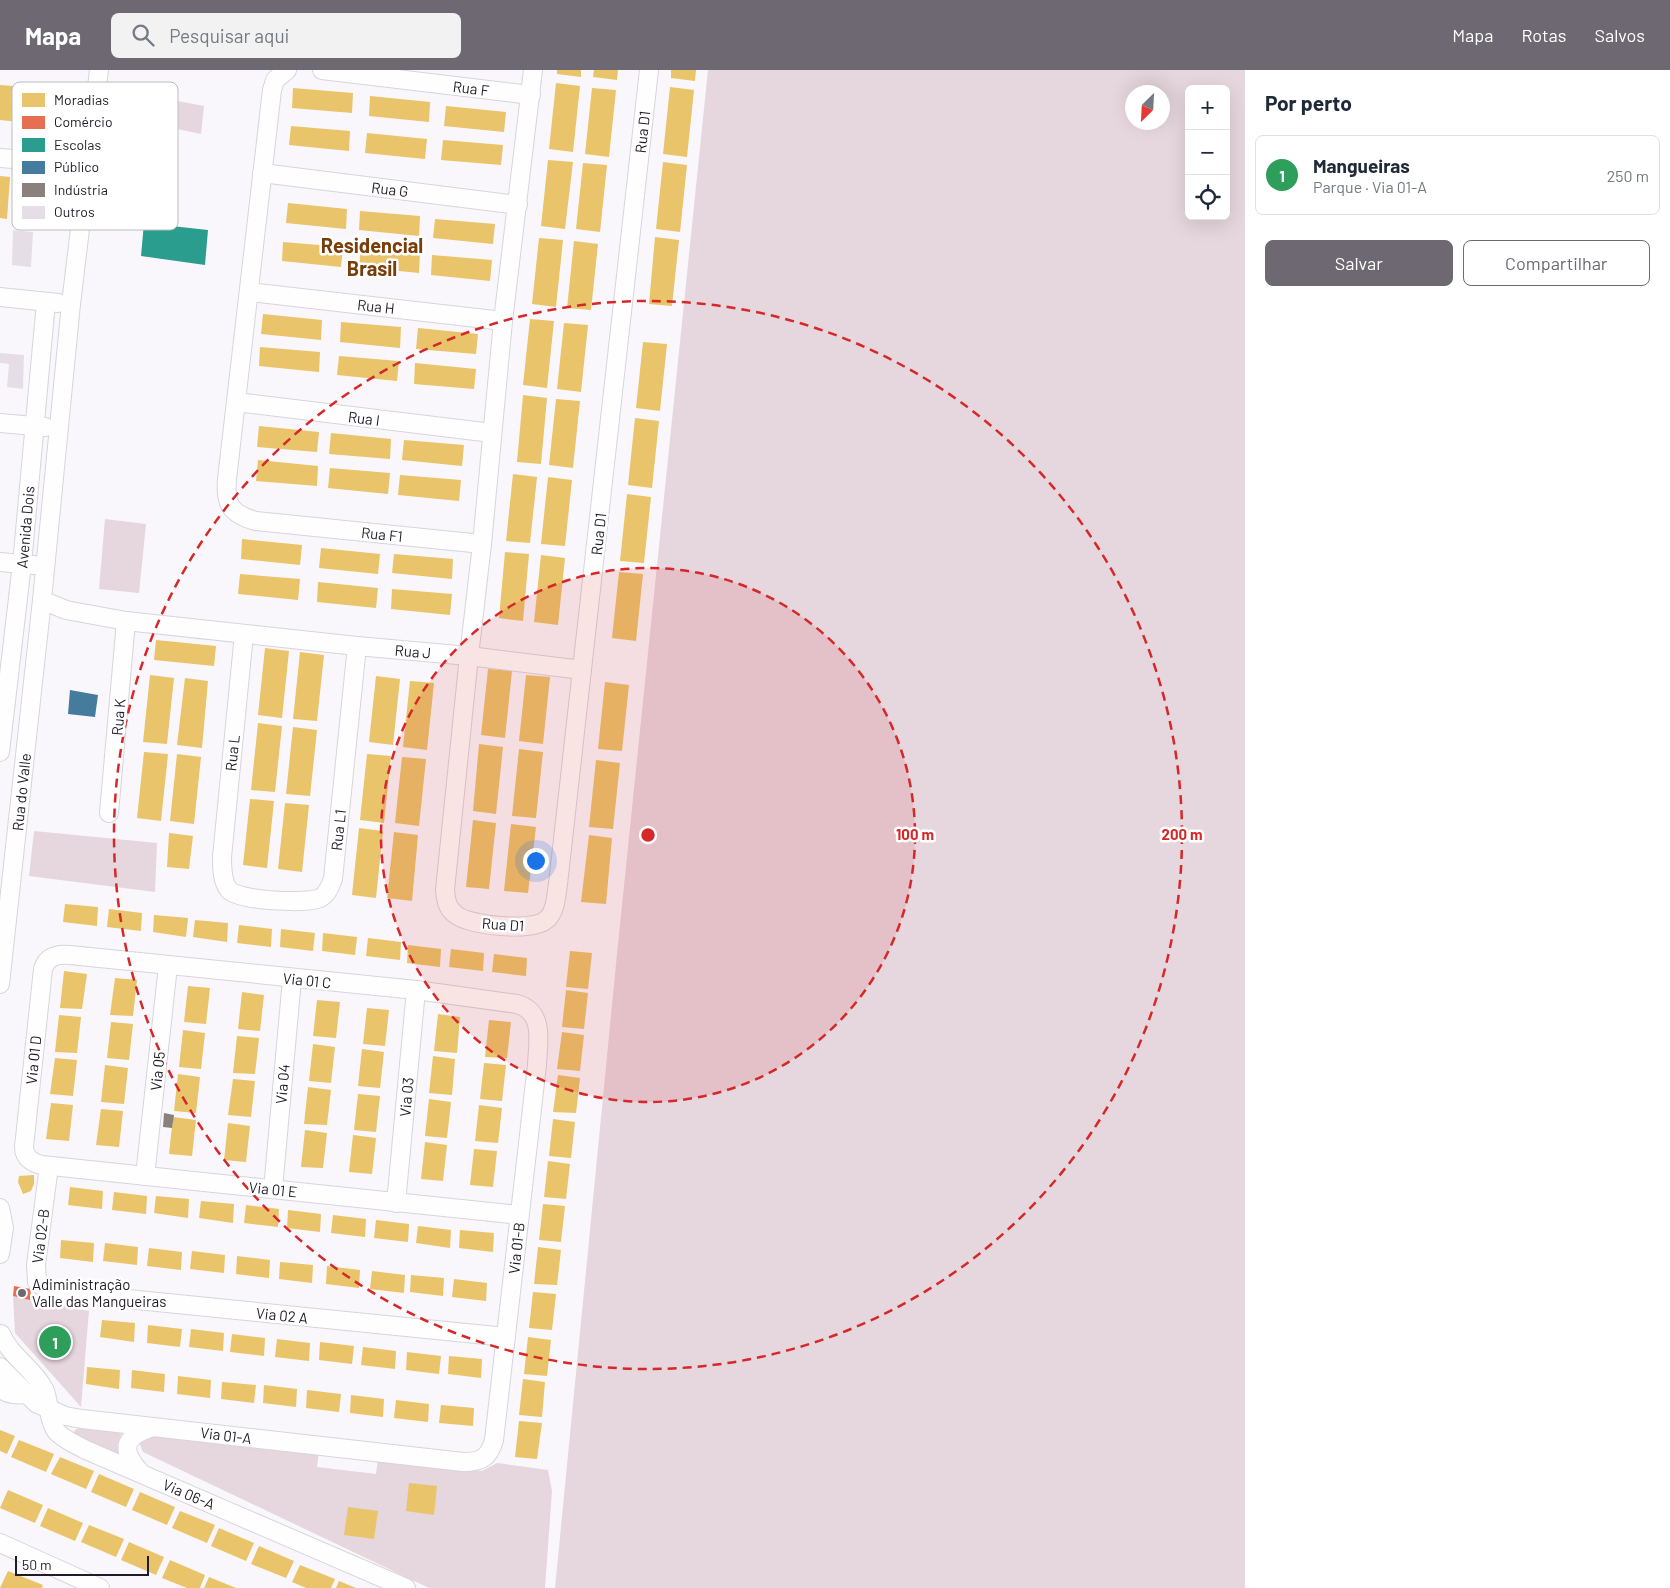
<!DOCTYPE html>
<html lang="pt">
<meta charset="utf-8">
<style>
body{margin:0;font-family:Barlow,sans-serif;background:#f2f2f3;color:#1f2937}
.controls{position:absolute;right:15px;top:15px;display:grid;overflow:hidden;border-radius:8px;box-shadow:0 5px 20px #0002}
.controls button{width:45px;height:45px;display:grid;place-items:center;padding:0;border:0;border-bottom:1px solid #e0e1e3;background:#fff;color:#1f2937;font:25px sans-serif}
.compass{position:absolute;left:1125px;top:15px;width:45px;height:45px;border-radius:50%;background:#fff;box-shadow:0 5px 20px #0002;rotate:204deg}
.scale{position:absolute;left:15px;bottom:12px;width:134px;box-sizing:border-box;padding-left:5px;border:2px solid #211b27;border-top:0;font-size:14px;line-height:18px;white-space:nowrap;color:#211b27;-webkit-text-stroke:4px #fff;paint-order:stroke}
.you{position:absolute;left:535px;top:790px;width:18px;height:18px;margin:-12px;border:4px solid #fff;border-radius:50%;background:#1a73e8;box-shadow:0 0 0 8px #1a73e833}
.badge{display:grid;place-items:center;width:32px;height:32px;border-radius:50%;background:#6d6871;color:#fff;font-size:16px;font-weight:700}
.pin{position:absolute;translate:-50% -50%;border:2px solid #fff;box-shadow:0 1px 5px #0006}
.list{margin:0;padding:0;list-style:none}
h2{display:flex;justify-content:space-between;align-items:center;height:65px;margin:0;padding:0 20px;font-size:21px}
h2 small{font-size:16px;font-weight:400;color:#747a83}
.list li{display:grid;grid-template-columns:32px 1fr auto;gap:15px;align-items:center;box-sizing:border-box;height:80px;margin:0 10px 10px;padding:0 10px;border:1px solid #e0e1e3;border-radius:8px}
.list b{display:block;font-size:19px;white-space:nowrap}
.list p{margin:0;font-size:16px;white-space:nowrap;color:#747a83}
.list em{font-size:16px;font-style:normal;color:#747a83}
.actions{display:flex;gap:10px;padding:15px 20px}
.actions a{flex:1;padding:11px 0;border:1px solid #6d6871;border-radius:8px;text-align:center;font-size:18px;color:#6d6871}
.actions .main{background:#6d6871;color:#fff}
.icon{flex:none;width:28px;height:28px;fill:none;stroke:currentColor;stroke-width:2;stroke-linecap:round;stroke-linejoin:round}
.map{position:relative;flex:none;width:1245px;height:1518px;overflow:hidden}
header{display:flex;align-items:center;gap:30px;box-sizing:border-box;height:70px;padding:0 25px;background:#6d6871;color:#fff}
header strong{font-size:24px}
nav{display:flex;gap:28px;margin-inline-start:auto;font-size:18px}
.search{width:350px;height:45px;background:#f2f2f3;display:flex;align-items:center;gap:12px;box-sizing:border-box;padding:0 18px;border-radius:8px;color:#747a83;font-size:19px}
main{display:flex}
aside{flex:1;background:#fff}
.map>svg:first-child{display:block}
</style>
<header>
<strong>Mapa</strong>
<div class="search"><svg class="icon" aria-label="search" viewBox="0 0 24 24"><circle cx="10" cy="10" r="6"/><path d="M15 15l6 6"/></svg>Pesquisar aqui</div>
<nav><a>Mapa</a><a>Rotas</a><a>Salvos</a></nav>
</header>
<main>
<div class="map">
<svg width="1245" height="1518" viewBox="0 0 1245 1518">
<rect width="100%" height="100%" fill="#f9f7fb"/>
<g fill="#e6d6de" fill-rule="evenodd">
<path d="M708,0H1245V1518H555L617,884ZM1189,19H1226V146H1189ZM1132,22H1162V52H1132Z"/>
<path d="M151,26L204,36L201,64L149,53Z"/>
<path d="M105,449L146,454L139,523L99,519Z"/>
<path d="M34,761L157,773L155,822L29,806Z"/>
<path d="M13,1226L89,1241L81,1337L15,1263Z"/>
<path d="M80,1357L122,1362L117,1375L120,1389L72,1366L75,1360Z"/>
<path d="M153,1363L319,1381L317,1397L376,1404L378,1388L482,1401L497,1393L548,1400L552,1421L545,1518H429L143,1382L139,1372Z"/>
</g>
<g fill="#e9c46a">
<path d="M557,0H581V7L557,4Z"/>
<path d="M594,0H618L617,10L593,7Z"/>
<path d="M671,0H696L695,11L671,8Z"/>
<path d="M556,13L580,16L573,82L549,79Z"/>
<path d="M0,15L52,19L49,70L18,67L19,52L0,50Z"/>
<path d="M670,17L694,20L687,87L663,84Z"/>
<path d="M293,18L353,23L352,43L292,38Z"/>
<path d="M592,18L616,20L609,87L585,84Z"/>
<path d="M370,26L430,32L429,52L369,46Z"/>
<path d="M446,36L506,42L504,62L444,56Z"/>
<path d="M291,56L350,61L349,81L289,75Z"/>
<path d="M367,63L427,69L425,89L365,83Z"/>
<path d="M443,70L503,75L501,95L441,90Z"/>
<path d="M548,90L573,92L565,159L541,156Z"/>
<path d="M663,92L687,95L680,162L656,159Z"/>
<path d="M583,93L607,95L600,162L576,159Z"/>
<path d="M0,106L10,107L7,149L0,148Z"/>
<path d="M288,133L347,139L346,159L286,153Z"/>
<path d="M360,141L420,146L419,166L359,160Z"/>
<path d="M435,149L495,154L493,174L433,168Z"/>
<path d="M655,167L679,170L672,236L649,234Z"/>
<path d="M539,168L563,170L556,237L532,234Z"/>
<path d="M574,171L598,174L591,240L567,238Z"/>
<path d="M283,172L343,177L341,197L282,191Z"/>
<path d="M361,177L420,182L419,203L359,197Z"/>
<path d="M432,185L492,190L490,211L431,205Z"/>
<path d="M263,244L322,250L321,270L261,264Z"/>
<path d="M530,249L554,251L547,318L523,315Z"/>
<path d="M341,252L401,257L400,278L340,272Z"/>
<path d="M564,253L588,255L581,322L557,319Z"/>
<path d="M418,258L478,264L476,284L416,279Z"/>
<path d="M643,272L667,274L660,341L636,338Z"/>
<path d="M260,277L320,282L319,302L259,296Z"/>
<path d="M339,286L399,291L397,311L337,305Z"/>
<path d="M415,293L476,299L474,319L414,314Z"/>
<path d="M523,325L547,328L541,394L517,392Z"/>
<path d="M556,329L580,331L573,398L549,395Z"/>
<path d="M635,348L659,351L652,418L628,415Z"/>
<path d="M259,356L319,362L317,382L257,377Z"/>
<path d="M331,363L391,369L390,389L329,384Z"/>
<path d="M404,370L464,375L462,396L402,390Z"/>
<path d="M258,390L318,396L317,416L256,411Z"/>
<path d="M330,398L390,403L388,424L328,418Z"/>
<path d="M513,404L537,407L530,473L506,471Z"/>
<path d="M400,405L461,410L459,431L398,425Z"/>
<path d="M548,407L572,410L565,476L541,474Z"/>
<path d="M627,424L651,427L644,493L620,491Z"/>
<path d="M242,469L302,475L300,495L241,489Z"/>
<path d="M321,478L380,484L378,504L319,498Z"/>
<path d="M505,482L529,484L523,551L499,548Z"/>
<path d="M394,484L453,489L452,509L392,503Z"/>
<path d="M541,485L565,488L558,555L534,552Z"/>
<path d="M619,502L643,504L636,571L612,568Z"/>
<path d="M240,504L300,509L298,530L238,524Z"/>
<path d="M318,512L378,518L376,538L317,532Z"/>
<path d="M392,519L452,524L450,545L391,539Z"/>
<path d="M156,570L216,576L214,596L154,590Z"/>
<path d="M265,578L289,581L282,648L258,645Z"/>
<path d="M300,582L324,585L317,651L293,649Z"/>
<path d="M488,599L512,601L505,668L481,665Z"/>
<path d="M150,605L174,608L167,674L143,672Z"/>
<path d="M526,605L550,607L543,674L519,671Z"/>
<path d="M376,606L400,609L393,675L369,672Z"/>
<path d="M185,608L208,611L202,678L177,675Z"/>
<path d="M410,611L434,613L427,680L403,677Z"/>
<path d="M605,612L629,615L622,681L598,679Z"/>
<path d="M258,653L282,656L275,722L251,720Z"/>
<path d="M293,657L317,660L310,726L286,724Z"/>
<path d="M479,674L503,677L496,744L473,741Z"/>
<path d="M519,679L543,682L536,748L512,746Z"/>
<path d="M144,682L168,684L161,751L137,748Z"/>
<path d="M177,684L201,687L194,754L170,751Z"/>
<path d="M367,684L391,686L384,753L360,750Z"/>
<path d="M402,687L426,689L419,756L395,753Z"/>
<path d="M596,690L620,693L613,759L589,757Z"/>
<path d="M250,729L274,731L267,798L243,795Z"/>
<path d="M285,733L309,735L302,802L278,799Z"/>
<path d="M473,750L496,753L489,819L466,817Z"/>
<path d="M511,754L536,757L528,823L504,821Z"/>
<path d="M359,758L383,761L376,828L352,825Z"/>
<path d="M394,762L418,765L412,831L387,828Z"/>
<path d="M169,763L193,766L189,799L167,797Z"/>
<path d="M589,765L612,768L606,834L581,832Z"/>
<path d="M65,834L98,837L97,856L63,852Z"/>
<path d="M109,839L142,843L141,861L107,857Z"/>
<path d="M154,845L188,848L186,867L153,862Z"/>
<path d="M195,850L228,853L227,872L193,867Z"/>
<path d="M239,855L272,859L271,877L237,873Z"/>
<path d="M281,859L315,863L313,881L280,877Z"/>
<path d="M323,863L357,867L355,885L322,881Z"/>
<path d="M368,868L401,872L400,890L366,886Z"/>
<path d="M408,875L441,879L440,897L407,893Z"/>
<path d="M451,879L484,883L483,901L449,897Z"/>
<path d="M570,881L592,883L588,919L566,917Z"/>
<path d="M494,884L527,888L526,906L492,902Z"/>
<path d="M64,901L87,904L82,939L60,938Z"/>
<path d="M115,908L137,910L133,946L110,945Z"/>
<path d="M188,916L210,918L206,954L184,952Z"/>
<path d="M566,920L588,923L584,959L562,957Z"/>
<path d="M242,922L264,925L260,961L238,959Z"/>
<path d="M317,930L340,932L336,968L313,966Z"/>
<path d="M367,938L389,940L385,976L363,974Z"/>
<path d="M438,944L460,947L457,983L434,981Z"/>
<path d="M59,945L81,947L77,983L55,982Z"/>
<path d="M489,950L511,952L507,988L485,987Z"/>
<path d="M111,952L133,954L129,990L107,988Z"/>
<path d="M183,960L205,963L201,999L179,997Z"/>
<path d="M562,962L584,965L580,1001L557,999Z"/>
<path d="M237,966L259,968L255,1004L233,1003Z"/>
<path d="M313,974L335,977L331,1013L309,1011Z"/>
<path d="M362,979L384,982L380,1018L358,1016Z"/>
<path d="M433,986L455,989L452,1025L429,1023Z"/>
<path d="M55,988L77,990L73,1026L50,1024Z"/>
<path d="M484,993L506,995L502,1031L480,1029Z"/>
<path d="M105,995L128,998L124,1034L101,1032Z"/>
<path d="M178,1004L200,1007L196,1043L174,1041Z"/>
<path d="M558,1005L580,1008L576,1043L553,1042Z"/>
<path d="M233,1009L255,1011L251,1047L228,1045Z"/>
<path d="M308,1017L331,1020L327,1055L304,1054Z"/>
<path d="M358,1024L380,1026L376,1062L354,1060Z"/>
<path d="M429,1029L451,1032L447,1068L425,1066Z"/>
<path d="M51,1033L73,1035L69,1071L46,1069Z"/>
<path d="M479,1035L502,1038L498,1073L475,1071Z"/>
<path d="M101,1039L123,1041L119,1077L96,1075Z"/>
<path d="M173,1047L196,1050L192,1086L169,1084Z"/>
<path d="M553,1049L575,1052L571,1088L549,1086Z"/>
<path d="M228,1053L250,1056L246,1092L224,1090Z"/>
<path d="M305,1060L327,1063L323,1098L301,1097Z"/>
<path d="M353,1065L376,1068L372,1104L349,1102Z"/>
<path d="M425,1072L447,1075L443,1111L421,1109Z"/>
<path d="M474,1079L497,1081L493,1117L470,1115Z"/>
<path d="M548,1091L570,1094L566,1129L544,1127Z"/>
<path d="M34,1105V1114L31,1121L23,1124L18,1112L19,1106Z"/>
<path d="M70,1117L103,1121L102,1139L68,1135Z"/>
<path d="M114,1122L147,1126L146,1144L112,1140Z"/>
<path d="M156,1126L189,1129L188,1148L154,1143Z"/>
<path d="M201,1131L234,1134L233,1153L199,1148Z"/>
<path d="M543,1134L565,1136L561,1172L539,1170Z"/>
<path d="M246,1135L279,1139L278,1157L244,1153Z"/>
<path d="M288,1140L321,1144L320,1162L287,1158Z"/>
<path d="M333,1145L366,1149L365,1167L331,1163Z"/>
<path d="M376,1150L409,1154L408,1172L374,1168Z"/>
<path d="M418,1156L451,1160L450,1178L416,1173Z"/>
<path d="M460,1160L494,1163L493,1182L459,1178Z"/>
<path d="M61,1170L94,1173L93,1192L60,1188Z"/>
<path d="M105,1173L138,1177L137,1195L103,1191Z"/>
<path d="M538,1177L561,1180L557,1215L534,1214Z"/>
<path d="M149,1178L182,1182L181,1200L147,1196Z"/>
<path d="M192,1181L225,1185L224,1203L190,1199Z"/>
<path d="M237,1186L270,1190L269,1208L236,1204Z"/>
<path d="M280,1192L313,1195L312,1213L279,1209Z"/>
<path d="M327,1196L360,1200L359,1218L326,1214Z"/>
<path d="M372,1201L405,1205L404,1223L370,1219Z"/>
<path d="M411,1205L444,1208L443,1226L410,1222Z"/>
<path d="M454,1209L487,1213L486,1231L452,1227Z"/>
<path d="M533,1222L556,1224L552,1260L529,1258Z"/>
<path d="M102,1250L135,1253L134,1272L100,1267Z"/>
<path d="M148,1255L182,1259L180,1277L147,1273Z"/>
<path d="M191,1259L224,1263L223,1281L189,1277Z"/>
<path d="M232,1264L265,1268L264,1286L230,1282Z"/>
<path d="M528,1267L551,1270L547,1306L524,1304Z"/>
<path d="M277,1269L310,1273L309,1291L275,1287Z"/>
<path d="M320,1272L354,1276L352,1294L319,1290Z"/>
<path d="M363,1277L396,1281L395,1299L361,1295Z"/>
<path d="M407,1282L441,1286L439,1304L406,1300Z"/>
<path d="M449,1286L482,1289L481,1308L448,1304Z"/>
<path d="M87,1297L120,1300L119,1319L86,1314Z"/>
<path d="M132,1300L165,1304L164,1322L131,1318Z"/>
<path d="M178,1306L211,1310L210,1328L177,1324Z"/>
<path d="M523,1309L545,1312L542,1347L519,1345Z"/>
<path d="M222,1312L256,1315L254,1333L221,1329Z"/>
<path d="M264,1315L297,1319L296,1337L263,1333Z"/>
<path d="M307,1320L341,1324L339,1342L306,1338Z"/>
<path d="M351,1325L384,1329L383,1347L350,1343Z"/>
<path d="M396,1330L429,1334L428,1352L394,1348Z"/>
<path d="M441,1335L474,1338L473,1356L439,1353Z"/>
<path d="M519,1351L542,1353L537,1389L515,1387Z"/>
<path d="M0,1360L15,1366L7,1384L0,1381Z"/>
<path d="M19,1370L54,1384L46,1402L11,1387Z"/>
<path d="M60,1387L94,1401L86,1419L51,1404Z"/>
<path d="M99,1404L134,1419L126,1437L91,1422Z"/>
<path d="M409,1413L437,1416L434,1445L406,1441Z"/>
<path d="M8,1420L43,1435L35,1453L0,1438Z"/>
<path d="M140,1422L175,1437L167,1455L132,1440Z"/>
<path d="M348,1437L378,1441L374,1469L344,1465Z"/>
<path d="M48,1438L83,1453L75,1471L40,1456Z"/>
<path d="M180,1441L215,1455L207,1473L172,1458Z"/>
<path d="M89,1455L124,1469L116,1487L81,1472Z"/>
<path d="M219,1458L254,1473L246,1491L211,1476Z"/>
<path d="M129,1472L164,1487L156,1505L121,1490Z"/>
<path d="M259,1476L294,1491L286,1508L251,1494Z"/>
<path d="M170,1490L205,1505L200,1518H187L162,1508Z"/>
<path d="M300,1495L335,1509L331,1518H306L292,1512Z"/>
<path d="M8,1501L43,1515L42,1518H0Z"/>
<path d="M209,1507L236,1518H204Z"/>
<path d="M339,1511L356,1518H336Z"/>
</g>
<path fill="#e76f51" d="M14,1216L31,1219L30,1230L13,1226Z"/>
<path fill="#2a9d8f" d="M144,153L208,160L205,195L141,186Z"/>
<path fill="#457b9d" d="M70,620L98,625L95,647L68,644Z"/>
<path fill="#8a817c" d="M164,1043L174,1045L172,1058L163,1057Z"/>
<g fill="#e6dee6">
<path d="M13,160L33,162L31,197L12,195Z"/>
<path d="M0,283L24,285L23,319L7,317L9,294L0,293Z"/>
</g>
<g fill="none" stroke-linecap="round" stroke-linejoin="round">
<defs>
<g id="minor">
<path d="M99,0L71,234L42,530L66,540L126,551L357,576L469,586L582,600"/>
<path d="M287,0L275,10L272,20L227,409C225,434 230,444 256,451L482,474"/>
<path d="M322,0L531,25"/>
<path d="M533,0L503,251L482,474L469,586L445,820C446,830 447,838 455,844C468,856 532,862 546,850C556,842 556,826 558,814L649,0"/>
<path d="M0,88L87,95"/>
<path d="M262,103L518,135"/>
<path d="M250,222L503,251"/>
<path d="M0,227L58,233"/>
<path d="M236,332L492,363"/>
<path d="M0,353L45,357"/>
<path d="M0,492L34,495"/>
<path d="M244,564L222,787C222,797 222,812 229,820C239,831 307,834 320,828C328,824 330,816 333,809L357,576"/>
<path d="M0,682L22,494L46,232"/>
<path d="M109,743L126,551"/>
<path d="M0,914L42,530"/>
<path d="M49,1096L36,1195L37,1212L46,1219L58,1222L506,1267"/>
<path d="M145,1106L168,896"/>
<path d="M273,1119L292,909"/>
<path d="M396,1133L416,920"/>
<path d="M0,1138L4,1158L0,1184"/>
<path d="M1,1264C10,1286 33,1298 44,1319C50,1331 47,1348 56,1361C64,1370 75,1374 86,1380L406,1518"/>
<path d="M0,1297L36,1333L65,1346L82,1349L463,1392C481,1392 489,1388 494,1370L537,995C538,972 545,942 517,934L416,920L70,885C57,884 47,886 43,899L24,1077C24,1088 32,1093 42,1095L519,1145"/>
<path d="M0,1318C8,1325 16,1325 27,1324"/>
<path d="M140,1402C120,1379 123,1367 153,1357"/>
<path d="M0,1473L100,1518"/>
</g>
</defs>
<use href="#minor" stroke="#d8d4dc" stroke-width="20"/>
<use href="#minor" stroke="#fefefe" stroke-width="18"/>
</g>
<circle cx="648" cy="765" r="267" fill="#d62828" fill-opacity=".12"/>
<g fill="none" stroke="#d62828" stroke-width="2.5" stroke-dasharray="9 6">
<circle cx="648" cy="765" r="267"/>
<circle cx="648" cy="765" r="534"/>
</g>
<circle fill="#6d6871" stroke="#fff" stroke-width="2" cx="22" cy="1223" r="5"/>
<g text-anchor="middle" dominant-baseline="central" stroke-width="5" stroke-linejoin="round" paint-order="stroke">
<g font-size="15" fill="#211b27" stroke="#fff">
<text transform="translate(471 18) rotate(7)">Rua F</text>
<text transform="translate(642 62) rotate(-84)">Rua D1</text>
<text transform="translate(390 119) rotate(7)">Rua G</text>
<text transform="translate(376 236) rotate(6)">Rua H</text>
<text transform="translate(364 348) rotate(7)">Rua I</text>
<text transform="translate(25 457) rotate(-85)">Avenida Dois</text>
<text transform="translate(382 464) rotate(6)">Rua F1</text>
<text transform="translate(598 464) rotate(-84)">Rua D1</text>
<text transform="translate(413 581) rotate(5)">Rua J</text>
<text transform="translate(118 647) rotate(-85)">Rua K</text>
<text transform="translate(232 683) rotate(-84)">Rua L</text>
<text transform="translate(21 722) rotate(-84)">Rua do Valle</text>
<text transform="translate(338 760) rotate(-84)">Rua L1</text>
<text transform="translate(503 854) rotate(4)">Rua D1</text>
<text transform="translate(307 910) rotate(6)">Via 01 C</text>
<text transform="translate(33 990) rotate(-84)">Via 01 D</text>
<text transform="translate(157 1001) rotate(-84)">Via 05</text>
<text transform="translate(282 1014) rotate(-85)">Via 04</text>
<text transform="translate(406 1027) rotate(-85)">Via 03</text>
<text transform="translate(273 1119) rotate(6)">Via 01 E</text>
<text transform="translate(40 1166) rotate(-83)">Via 02-B</text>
<text transform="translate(516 1178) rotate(-84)">Via 01-B</text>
<text transform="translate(282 1245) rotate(6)">Via 02 A</text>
<text transform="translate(226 1365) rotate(7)">Via 01-A</text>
<text transform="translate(189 1424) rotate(23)">Via 06-A</text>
</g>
<g font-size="15" fill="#211b27" stroke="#fff" text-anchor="start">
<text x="32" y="1214">Adiministração<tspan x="32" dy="17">Valle das Mangueiras</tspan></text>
</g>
<g font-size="20" font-weight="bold" fill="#783e0a" stroke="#fff">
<text x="372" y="175">Residencial<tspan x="372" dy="23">Brasil</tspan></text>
</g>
</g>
<rect x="12" y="12" width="166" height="148" rx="8" fill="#fff" stroke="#bcbbbe" stroke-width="1"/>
<rect x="22" y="23" width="23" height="14" fill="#e9c46a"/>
<rect x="22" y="46" width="23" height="13" fill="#e76f51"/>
<rect x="22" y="68" width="23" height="14" fill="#2a9d8f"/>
<rect x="22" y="91" width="23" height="13" fill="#457b9d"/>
<rect x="22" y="113" width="23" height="14" fill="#8a817c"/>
<rect x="22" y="136" width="23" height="13" fill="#e6dee6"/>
<g font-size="14" fill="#211b27">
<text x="54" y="35">Moradias</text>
<text x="54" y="57">Comércio</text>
<text x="54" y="80">Escolas</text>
<text x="54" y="102">Público</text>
<text x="54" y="125">Indústria</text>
<text x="54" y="147">Outros</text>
</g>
<circle cx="648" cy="765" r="8" fill="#d62828" stroke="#fff" stroke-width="2.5"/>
<g font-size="15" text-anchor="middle" font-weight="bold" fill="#d62828" stroke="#fff" stroke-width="5" stroke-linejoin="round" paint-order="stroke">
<text x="915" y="770">100 m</text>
<text x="1182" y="770">200 m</text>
</g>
</svg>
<div class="controls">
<button>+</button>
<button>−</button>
<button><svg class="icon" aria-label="locate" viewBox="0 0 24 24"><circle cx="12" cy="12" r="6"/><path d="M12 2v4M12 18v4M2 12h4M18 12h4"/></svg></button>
</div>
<svg class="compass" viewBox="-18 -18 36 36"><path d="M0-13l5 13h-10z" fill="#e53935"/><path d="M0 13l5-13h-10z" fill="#747a83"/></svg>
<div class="scale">50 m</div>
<div class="you"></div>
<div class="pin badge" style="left:55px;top:1272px;background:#2e9e5b">1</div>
</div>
<aside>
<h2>Por perto<small></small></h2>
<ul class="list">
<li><span class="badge" style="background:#2e9e5b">1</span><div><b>Mangueiras</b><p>Parque · Via 01-A</p></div><em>250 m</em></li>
</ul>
<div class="actions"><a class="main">Salvar</a><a>Compartilhar</a></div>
</aside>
</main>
